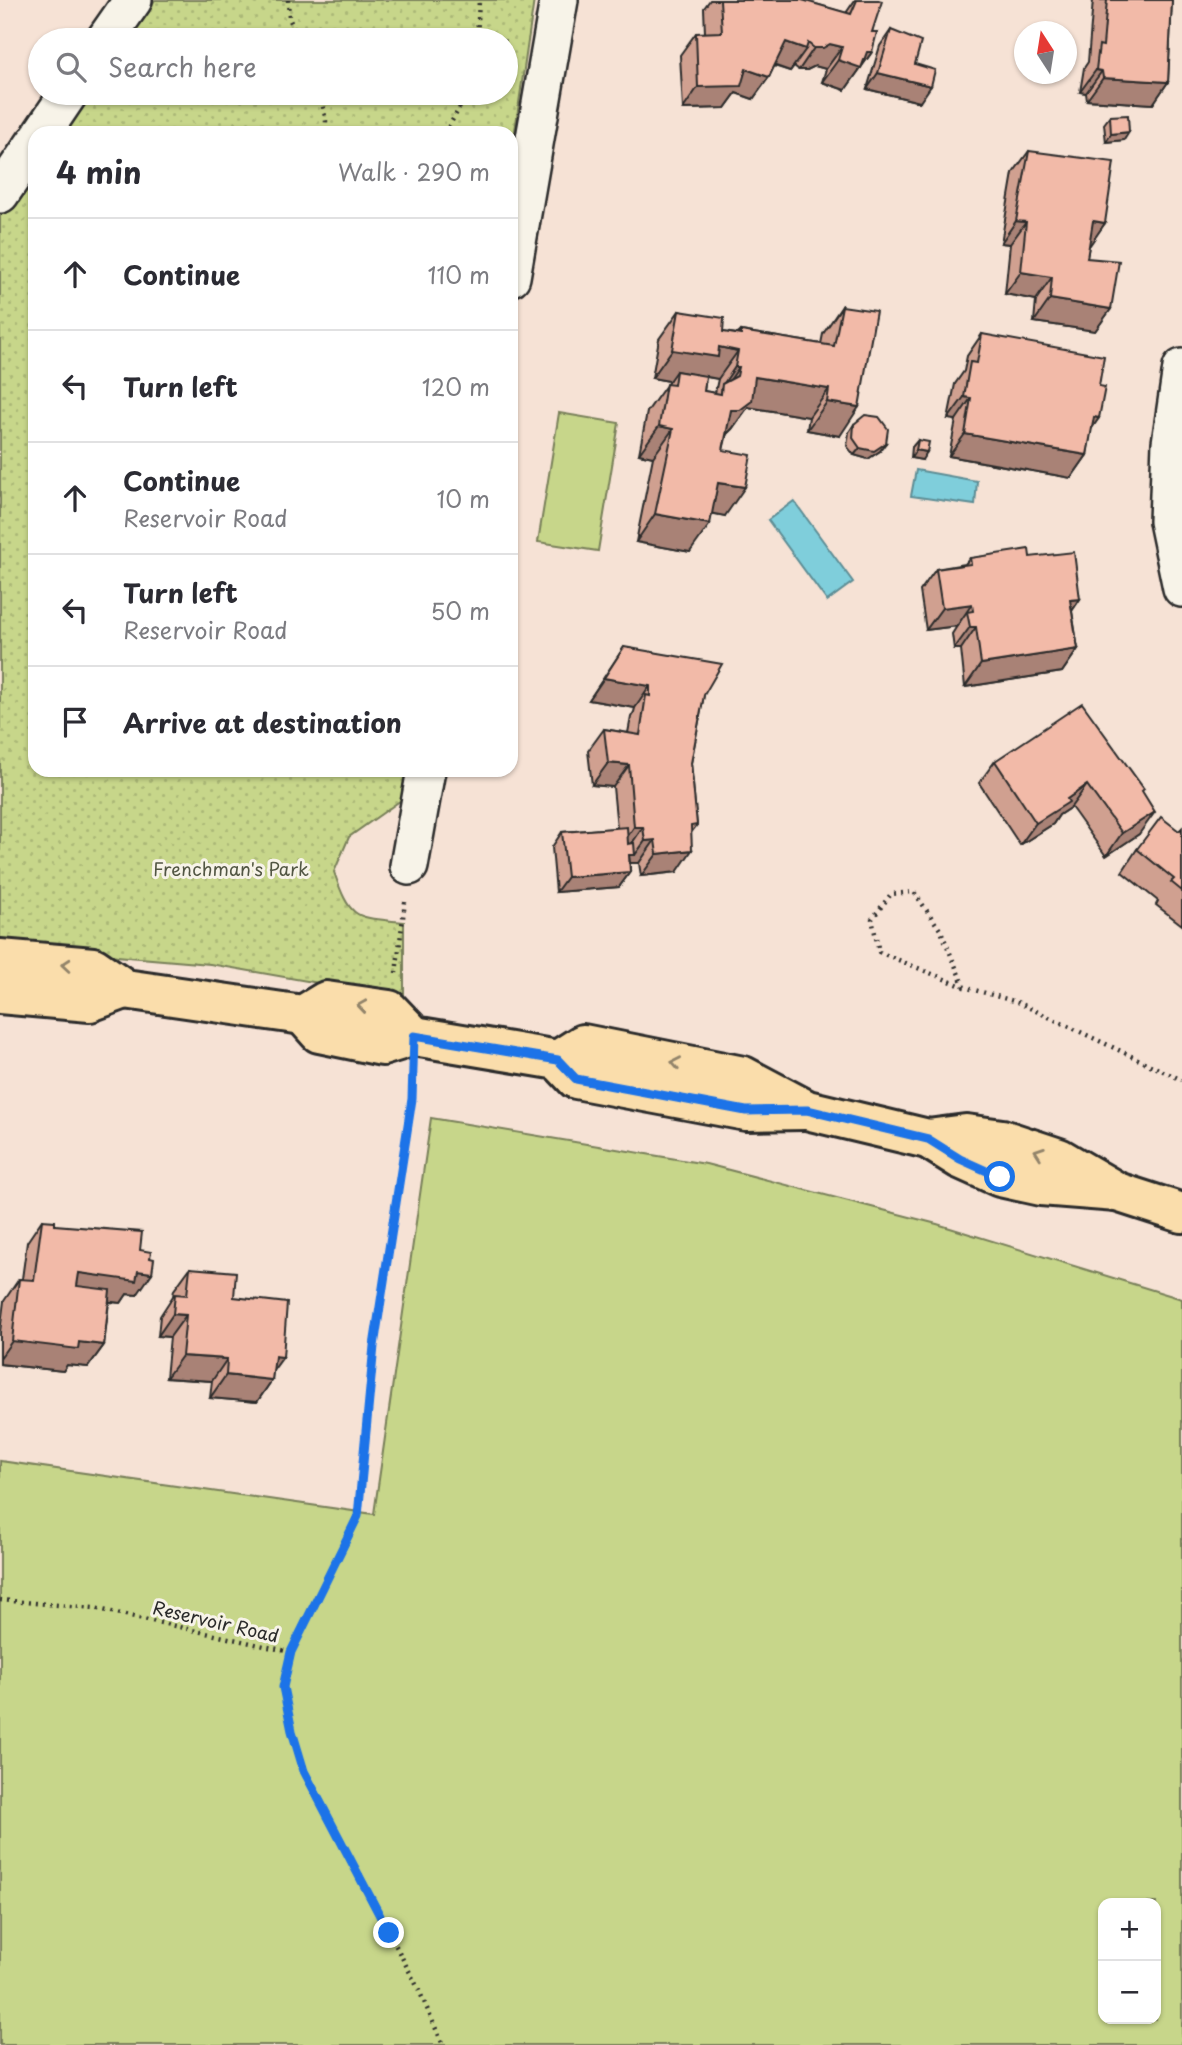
<!DOCTYPE html>
<meta charset="utf-8">
<style>
body{margin:0;font-family:"Playpen Sans",sans-serif;background:#f2f2f3;color:#2b2b33}
.controls{position:absolute;right:21px;bottom:21px;display:grid;overflow:hidden;border-radius:14px;box-shadow:0 2px 5px #0004}
.controls button{width:63px;height:63px;display:grid;place-items:center;padding:0;border:0;border-bottom:2px solid #e1e1e2;background:#fff;color:#2b2b33;font:35px sans-serif}
.compass{position:absolute;left:1014px;top:21px;width:63px;height:63px;border-radius:50%;background:#fff;box-shadow:0 2px 5px #0004;rotate:348deg}
.stop{position:absolute;width:21px;height:21px;margin:-16px;border:5px solid #1a73e8;border-radius:50%;background:#fff}
.stop.end{background:#1a73e8;border-color:#fff;box-shadow:0 2px 7px #0008}
.list{margin:0;padding:0;list-style:none}
h2{display:flex;justify-content:space-between;align-items:center;height:91px;margin:0;padding:0 28px;font-size:30px}
h2 small{font-size:23px;font-weight:400;color:#7c7c81}
.list li{display:grid;grid-template-columns:46px 1fr auto;gap:21px;align-items:center;box-sizing:border-box;height:112px;padding:0 28px;border-top:2px solid #e1e1e2}
.list b{display:block;font-size:26px;white-space:nowrap}
.list p{margin:0;font-size:23px;white-space:nowrap;color:#7c7c81}
.list em{font-size:23px;font-style:normal;color:#7c7c81}
.icon{flex:none;width:38px;height:38px;fill:none;stroke:currentColor;stroke-width:2;stroke-linecap:round;stroke-linejoin:round}
.map{position:relative;flex:none;width:1182px;height:2045px;overflow:hidden}
.search{position:absolute;background:#fff;box-shadow:0 2px 5px #0004;left:28px;top:28px;width:490px;height:77px;display:flex;align-items:center;gap:18px;box-sizing:border-box;padding:0 24px;border-radius:38px;color:#7c7c81;font-size:26px}
.panel{position:absolute;background:#fff;box-shadow:0 2px 5px #0004;left:28px;top:126px;width:490px;height:651px;border-radius:21px}
.map>svg:first-child{display:block}
</style>
<div class="map">
<svg width="1182" height="2045" viewBox="0 0 1182 2045">
<defs>
<pattern id="park-dots" width="8" height="8" patternUnits="userSpaceOnUse" patternTransform="scale(1.75)"><rect width="8" height="8" fill="#c7d68a"/><path d="M2 2h.1M6 6h.1" fill="none" stroke="#abb877" stroke-width="1.8" stroke-linecap="round"/></pattern>
</defs>
<rect width="100%" height="100%" fill="#f6e2d5"/>
<filter id="ink" filterUnits="userSpaceOnUse"><feTurbulence type="fractalNoise" baseFrequency=".0143" numOctaves="2"/><feDisplacementMap in="SourceGraphic" scale="14" xChannelSelector="R" yChannelSelector="G"/><feConvolveMatrix kernelMatrix="1 2 1 2 8 2 1 2 1" color-interpolation-filters="sRGB"/></filter>
<g filter="url(#ink)">
<g fill="#c7d68a" stroke="#79805a" stroke-width="2" fill-rule="evenodd">
<path d="M559,413L619,423L598,551L538,542Z"/>
<path d="M431,1118L706,1164L937,1224L1182,1299V2045H0V1461L374,1514ZM1103,1903H1156V2019H1103Z"/>
</g>
<g fill="url(#park-dots)" stroke="#79805a" stroke-width="2">
<path d="M155,0H534L511,158V133H60L89,93H506V40H128Z"/>
<path d="M35,166V770H409L404,798L349,837L334,872C351,921 355,917 404,922V998L210,964L0,946V214Z"/>
</g>
<g fill="#7fcedb" stroke="#5d8d95" stroke-width="2">
<path d="M916,470L977,481L975,505L911,496Z"/>
<path d="M794,501L853,582L827,601L768,520Z"/>
</g>
<g fill="none" stroke-linecap="round" stroke-linejoin="round">
<defs>
<g id="minor">
<path d="M105,40L133,0"/>
<path d="M42,133L69,93"/>
<path d="M0,194L35,143"/>
<path d="M511,277L559,0"/>
<path d="M1182,368L1171,443L1168,521L1182,588"/>
<path d="M409,866L426,770"/>
</g>
<g id="primary">
<path d="M0,959L93,967L125,989L303,1015L326,1001L389,1010L414,1036"/>
<path d="M0,994L90,1002L125,989"/>
<path d="M303,1015L319,1033L382,1046L414,1036L558,1060L576,1079L746,1111L805,1110"/>
<path d="M558,1060L583,1044L743,1076L807,1110L928,1139L960,1159L1000,1177L1041,1186L1117,1192"/>
<path d="M928,1139L966,1134L1002,1139L1059,1158L1117,1192L1182,1213"/>
</g>
</defs>
<use href="#minor" stroke="#2b2b2b" stroke-width="42"/>
<use href="#primary" stroke="#2b2b2b" stroke-width="44"/>
<g stroke="#2b2b2b" stroke-width="4.5" stroke-dasharray="2 5" stroke-linecap="butt">
<path d="M288,0L289,18L299,40"/>
<path d="M477,40L479,0"/>
<path d="M320,93L326,121L325,133"/>
<path d="M445,133L468,93"/>
<path d="M396,973L405,902"/>
<path d="M964,987L941,931L914,892L891,894L872,919L879,952L964,987L1017,1002L1182,1080"/>
<path d="M0,1600L94,1608L291,1652L283,1687L292,1731L304,1771L418,1988L443,2045"/>
<path d="M291,1652L358,1516L374,1346L412,1099L413,1076"/>
</g>
<use href="#minor" stroke="#f7f3e8" stroke-width="37"/>
<use href="#primary" stroke="#faddab" stroke-width="38"/>
</g>
<g fill="#d0a090" stroke="#2b2b2b" stroke-width="2" fill-rule="evenodd">
<path d="M710,0H802L846,13L855,0H878L872,32V52L845,90L822,82L826,69L815,66L807,70H799L794,66L790,71L774,66L769,77L753,99L736,93L725,108L683,109L680,55L696,33H705L704,8Z"/>
<path d="M1093,0H1172L1168,82L1153,104L1087,100L1086,93L1080,92L1084,68L1088,62Z"/>
<path d="M891,30L915,64L920,102L867,89L880,46Z"/>
<path d="M1110,116L1124,140L1106,142L1104,124Z"/>
<path d="M1029,151L1105,223L1089,245L1087,258L1111,309L1095,331L1034,322L1036,300L1005,294L1010,244L1001,243L1013,173Z"/>
<path d="M842,306L840,436L807,430L809,417L748,407L732,429L727,434L723,450L725,516L712,513L690,552L636,542L653,457L639,454L647,412L669,381L652,378L659,339L679,311L723,332L738,334L741,331L821,344L823,334ZM706,377L718,379L715,393L704,391Z"/>
<path d="M982,334L1099,386V418L1091,429L1087,455L1071,478L949,456L956,420L948,419L955,384L964,371L967,356Z"/>
<path d="M854,424L880,451L868,459L854,455L847,446L849,432Z"/>
<path d="M918,440L922,460L911,458L912,447Z"/>
<path d="M1030,557L1080,599L1072,611L1078,649L1062,672L965,687L961,649H954L952,634L957,626L926,630L920,591L936,569L965,564L970,558Z"/>
<path d="M624,647L704,695L691,763L697,825L691,833L677,872L641,876L639,863H630V872L619,887L556,892L552,847L562,832L617,828L613,787L592,785L588,751L604,729L628,733L631,717L634,712L635,708L589,700Z"/>
<path d="M995,761L1142,792L1139,834L1106,856L1071,807L1059,815L1053,824L1020,845L979,783Z"/>
<path d="M1182,828V925L1156,905L1158,901L1122,872L1137,849L1179,831Z"/>
<path d="M42,1220L55,1225L140,1250L137,1295L127,1294L121,1303L109,1302L104,1345L88,1367L67,1365L63,1371L0,1364V1332L4,1301L19,1279H22L27,1242Z"/>
<path d="M190,1268L234,1297L273,1370L272,1380L257,1402L210,1398L212,1381L166,1378L170,1337L158,1336L160,1316L173,1296L174,1290Z"/>
</g>
<g fill="#a98276" stroke="#2b2b2b" stroke-width="2">
<path d="M786,42L806,49L790,71L770,64Z"/>
<path d="M830,44L842,47L826,69L815,66L807,70H799L814,48Z"/>
<path d="M867,52H872L845,90L822,82L838,60Z"/>
<path d="M746,69L769,77L753,99L736,93L725,108L683,109L698,87Z"/>
<path d="M1096,70L1102,71L1086,93L1080,92Z"/>
<path d="M878,73L931,86L920,102L867,89Z"/>
<path d="M1103,78L1168,82L1153,104L1087,100Z"/>
<path d="M1129,132L1124,140L1106,142L1111,134Z"/>
<path d="M1016,221L1026,222L1010,244L1001,243Z"/>
<path d="M1093,221L1105,223L1090,245L1078,244Z"/>
<path d="M1021,272L1052,277L1036,300L1005,294Z"/>
<path d="M1050,299L1111,309L1095,331L1034,322Z"/>
<path d="M719,347L738,351L718,379L676,371L669,381L652,378L672,350Z"/>
<path d="M735,367H739L721,393L722,386Z"/>
<path d="M755,377L829,389L809,417L748,407L732,429L721,439L731,410Z"/>
<path d="M964,397L971,398L956,420L948,419Z"/>
<path d="M827,402L859,407L840,436L807,430Z"/>
<path d="M1094,417L1099,418L1084,440Z"/>
<path d="M659,426L673,429L653,457L639,454Z"/>
<path d="M965,434L1087,455L1071,478L949,456Z"/>
<path d="M886,443L880,451L868,459L854,455L860,448Z"/>
<path d="M916,450L927,452L922,460L911,458Z"/>
<path d="M718,483L745,487L725,516L698,511Z"/>
<path d="M655,514L710,524L690,552L636,542Z"/>
<path d="M1080,599L1065,621L1070,600Z"/>
<path d="M972,604L957,626L926,630L942,608Z"/>
<path d="M970,627H976L961,649H954Z"/>
<path d="M1078,649L1062,672L965,687L981,664Z"/>
<path d="M604,678L650,686L635,708L589,700Z"/>
<path d="M608,763L629,765L613,787L592,785Z"/>
<path d="M1087,785L1071,807L1059,815L1053,824L1020,845L1036,823L1067,799Z"/>
<path d="M1155,812L1139,834L1106,856L1122,833Z"/>
<path d="M634,827H643L628,849H619Z"/>
<path d="M655,840L639,863H630L629,855H635L645,841Z"/>
<path d="M692,850L677,872L641,876L657,854Z"/>
<path d="M630,872L619,887L556,892L567,877Z"/>
<path d="M138,1271L152,1273L137,1295L127,1294L121,1303L63,1296L79,1273Z"/>
<path d="M173,1314L186,1315L170,1337L158,1336Z"/>
<path d="M12,1341L79,1342L104,1345L88,1367L67,1365L63,1371L0,1364V1358Z"/>
<path d="M182,1356L227,1359L212,1381L166,1378Z"/>
<path d="M275,1356L283,1357L267,1379Z"/>
<path d="M226,1375L272,1380L257,1402L210,1398Z"/>
</g>
<g fill="#f2baa8" stroke="#2b2b2b" stroke-width="2">
<path d="M720,0H802L851,14L857,0H878L882,1L872,32H877L872,52H867L861,68L838,60L842,47L830,44L823,48H814L808,43L806,49L786,42L769,77L746,69L741,86L698,87L696,33L722,32Z"/>
<path d="M1107,0H1172L1168,82L1103,78L1102,71L1096,70L1099,45L1103,46Z"/>
<path d="M891,30L921,42L915,64L935,70L931,86L878,73Z"/>
<path d="M1128,115L1129,132L1111,134L1110,116Z"/>
<path d="M1029,151L1114,162L1105,223L1093,221L1087,258L1119,261L1111,309L1050,299L1052,277L1021,272L1026,222L1016,221Z"/>
<path d="M842,306L876,311L859,407L827,402L829,389L755,377L752,401L740,410H731L723,450L751,455L745,487L718,483L710,524L655,514L673,429L659,426L666,384L674,385L676,371L706,376L704,391L721,394L722,384L737,376L739,367H735L738,351L719,347L718,357L672,350L679,311L724,318L723,332L741,335V331L834,346Z"/>
<path d="M982,334L1104,356L1099,386L1105,387L1099,418L1094,417L1087,455L965,434L971,398L964,397L970,362L977,363Z"/>
<path d="M865,415L879,417L888,429L886,443L874,451L860,448L853,438L854,424Z"/>
<path d="M918,440L929,442L927,452L916,450Z"/>
<path d="M1029,549L1030,557L1074,552L1080,599L1070,600L1078,649L981,664L976,627H970L967,612L973,611L972,604L942,608L936,569L971,564L970,558Z"/>
<path d="M624,647L722,664L704,695L691,763L697,825L691,826L692,850L657,854L655,840L645,841L643,827H634L629,765L608,763L604,729L640,735L646,695L650,696V686L604,678Z"/>
<path d="M1082,703L1144,789L1142,791L1155,812L1122,833L1087,785L1067,799L1069,802L1036,823L995,761Z"/>
<path d="M1161,817L1179,831L1182,828V891L1171,882L1174,879L1137,849Z"/>
<path d="M627,827L628,844L634,843L635,855H629L630,872L567,877L562,832Z"/>
<path d="M42,1220L55,1221V1225L142,1232L140,1250L151,1252L150,1258L154,1259L152,1273L138,1271L136,1281L79,1273L77,1286L110,1290L104,1345L79,1342L78,1349L12,1341L19,1279L34,1280Z"/>
<path d="M190,1268L236,1272L234,1297L287,1303L283,1357L275,1356L272,1380L226,1375L227,1359L182,1356L186,1315L173,1314L175,1294L187,1295Z"/>
</g>
<defs><path id="oneway-chevron" d="M-2-3.5L2.5 0L-2 3.5" fill="none" stroke-width="1.6" stroke-linecap="round" stroke-linejoin="round" transform="scale(1.75)"/></defs>
<g stroke="#92846b">
<use href="#oneway-chevron" transform="translate(66 965) rotate(-175)"/>
<use href="#oneway-chevron" transform="translate(362 1006) rotate(-172)"/>
<use href="#oneway-chevron" transform="translate(676 1063) rotate(-169)"/>
<use href="#oneway-chevron" transform="translate(1039 1152) rotate(-161)"/>
</g>
</g>
<g fill="none" stroke-linecap="round" stroke-linejoin="round" filter="url(#ink)">
<path stroke="#1a73e8" stroke-width="9" d="M389,1933L304,1771L292,1731L283,1687L291,1652L358,1516L374,1346L412,1099L414,1036L558,1060L576,1079L746,1111L807,1110L928,1139L960,1159L1000,1177"/>
</g>
<g text-anchor="middle" dominant-baseline="central" stroke-width="6" stroke-linejoin="round" paint-order="stroke">
<g font-size="18" fill="#525643" stroke="#f7f3e8">
<text x="231" y="868">Frenchman's Park</text>
</g>
<g font-size="18" fill="#2b2b2b" stroke="#f7f3e8">
<text transform="translate(216 1621) rotate(13)">Reservoir Road</text>
</g>
</g>
</svg>
<div class="controls">
<button>+</button>
<button>−</button>
</div>
<svg class="compass" viewBox="-18 -18 36 36"><path d="M0-13l5 13h-10z" fill="#e53935"/><path d="M0 13l5-13h-10z" fill="#7c7c81"/></svg>
<div class="stop" style="left:1000px;top:1177px"></div>
<div class="stop end" style="left:389px;top:1933px"></div>
<div class="search"><svg class="icon" aria-label="search" viewBox="0 0 24 24"><circle cx="10" cy="10" r="6"/><path d="M15 15l6 6"/></svg>Search here</div>
<section class="panel">
<h2>4 min<small>Walk · 290 m</small></h2>
<ul class="list">
<li><svg class="icon" aria-label="ahead" viewBox="0 0 24 24"><path d="M12 20V5M6 11l6-6 6 6"/></svg><div><b>Continue</b></div><em>110 m</em></li>
<li><svg class="icon" aria-label="left" viewBox="0 0 24 24"><path d="M17 20v-9H6M10 6l-5 5 5 5"/></svg><div><b>Turn left</b></div><em>120 m</em></li>
<li><svg class="icon" aria-label="ahead" viewBox="0 0 24 24"><path d="M12 20V5M6 11l6-6 6 6"/></svg><div><b>Continue</b><p>Reservoir Road</p></div><em>10 m</em></li>
<li><svg class="icon" aria-label="left" viewBox="0 0 24 24"><path d="M17 20v-9H6M10 6l-5 5 5 5"/></svg><div><b>Turn left</b><p>Reservoir Road</p></div><em>50 m</em></li>
<li><svg class="icon" aria-label="arrive" viewBox="0 0 24 24"><path d="M6 21V4h12l-3 4 3 4H6"/></svg><div><b>Arrive at destination</b></div></li>
</ul>
</section>
</div>
